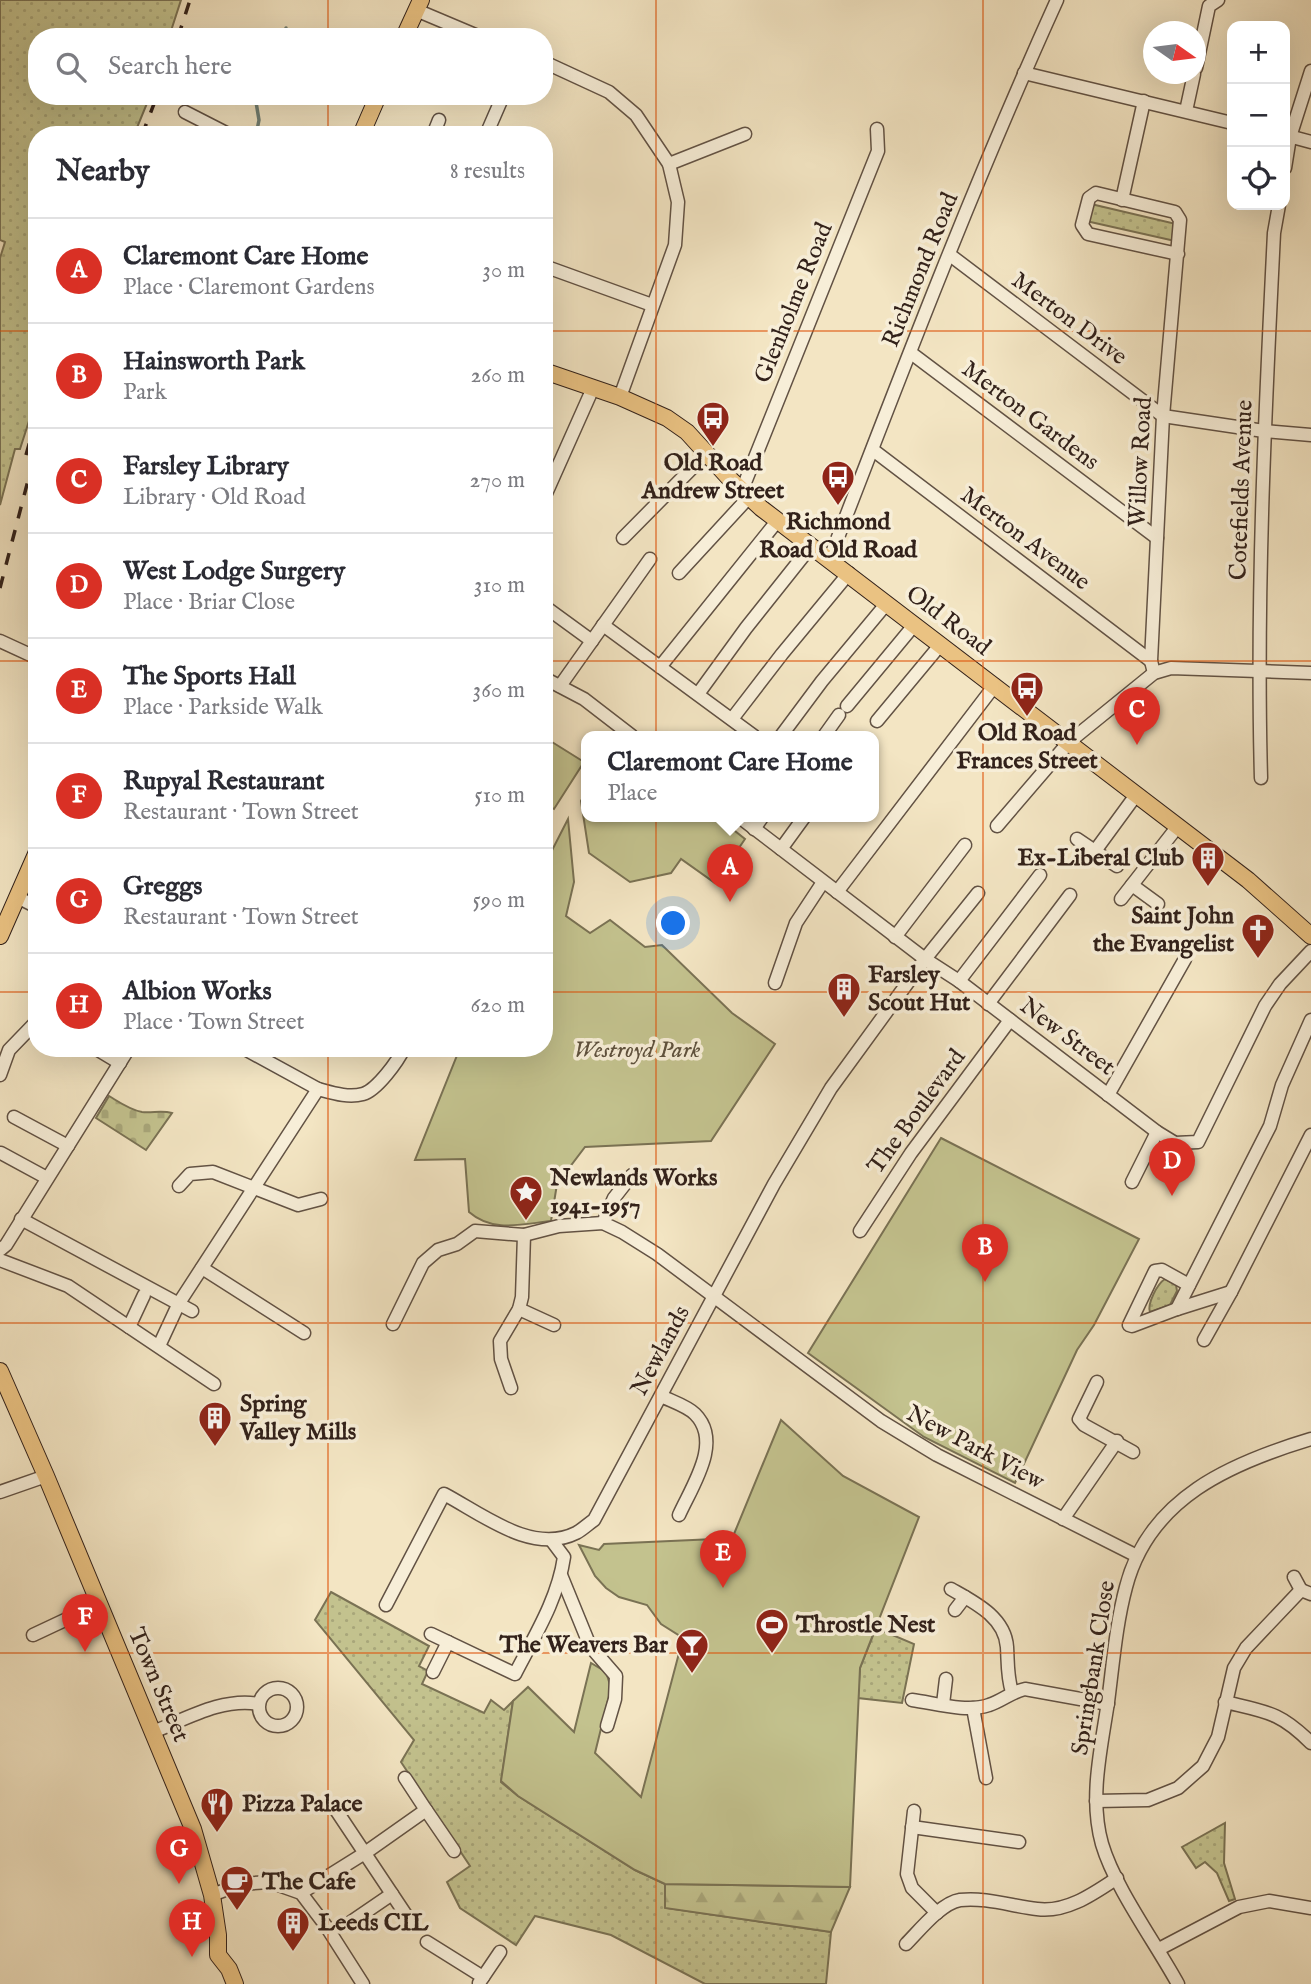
<!DOCTYPE html>
<meta charset="utf-8">
<style>
body{margin:0;font-family:"IM FELL English",serif;background:#f2f2f3;color:#2b2b33}
.controls{position:absolute;right:21px;top:21px;display:grid;overflow:hidden;border-radius:14px;box-shadow:0 7px 28px #0002}
.controls button{width:63px;height:63px;display:grid;place-items:center;padding:0;border:0;border-bottom:2px solid #e1e1e2;background:#fff;color:#2b2b33;font:35px sans-serif}
.compass{position:absolute;left:1143px;top:21px;width:63px;height:63px;border-radius:50%;background:#fff;box-shadow:0 7px 28px #0002;rotate:104deg}
.you{position:absolute;left:674px;top:924px;width:24px;height:24px;margin:-18px;border:5px solid #fff;border-radius:50%;background:#1a73e8;box-shadow:0 0 0 10px #1a73e833}
.badge{display:grid;place-items:center;width:46px;height:46px;border-radius:50%;background:#d93025;color:#fff;font-size:23px;font-weight:700}
.pin{position:absolute;translate:-50% -58px;filter:drop-shadow(0 2px 4px #0008)}
.pin::after{content:'';position:absolute;top:37px;width:24px;height:21px;background:inherit;clip-path:polygon(0 0,100% 0,50% 100%)}
.popup{position:absolute;left:581px;top:731px;width:298px;height:91px;box-sizing:border-box;display:grid;place-content:center;border-radius:14px;background:#fff;filter:drop-shadow(0 2px 5px #0005);font-size:23px;white-space:nowrap;color:#7c7c81}
.popup b{font-size:26px;color:#2b2b33}
.popup::after{content:'';position:absolute;left:50%;top:100%;margin-left:-14px;border:14px solid transparent;border-top-color:#fff}
.list{margin:0;padding:0;list-style:none}
h2{display:flex;justify-content:space-between;align-items:center;height:91px;margin:0;padding:0 28px;font-size:30px}
h2 small{font-size:23px;font-weight:400;color:#7c7c81}
.list li{display:grid;grid-template-columns:46px 1fr auto;gap:21px;align-items:center;box-sizing:border-box;height:105px;padding:0 28px;border-top:2px solid #e1e1e2}
.list b{display:block;font-size:26px;white-space:nowrap}
.list p{margin:0;font-size:23px;white-space:nowrap;color:#7c7c81}
.list em{font-size:23px;font-style:normal;color:#7c7c81}
.icon{flex:none;width:38px;height:38px;fill:none;stroke:currentColor;stroke-width:2;stroke-linecap:round;stroke-linejoin:round}
.map{position:relative;flex:none;width:1311px;height:1984px;overflow:hidden}
.search{position:absolute;background:#fff;box-shadow:0 7px 28px #0002;left:28px;top:28px;width:525px;height:77px;display:flex;align-items:center;gap:18px;box-sizing:border-box;padding:0 24px;border-radius:28px;color:#7c7c81;font-size:26px}
.panel{position:absolute;background:#fff;box-shadow:0 7px 28px #0002;left:28px;top:126px;width:525px;height:931px;border-radius:28px}
.map>svg:first-child{display:block}
</style>
<div class="map">
<svg width="1311" height="1984" viewBox="0 0 1311 1984">
<defs>
<pattern id="grass-dots" width="8" height="8" patternUnits="userSpaceOnUse" patternTransform="scale(1.75)"><rect width="8" height="8" fill="#c3c28e"/><path d="M2 2h.1M6 6h.1" fill="none" stroke="#a8a67a" stroke-width="1.8" stroke-linecap="round"/></pattern>
<pattern id="forest-firs" width="22" height="20" patternUnits="userSpaceOnUse" patternTransform="scale(1.75)"><rect width="22" height="20" fill="#c3c28e"/><path d="M5 1l3.5 6h-7zM16 11l3.5 6h-7z" fill="#a8a67a"/></pattern>
<pattern id="cemetery-stones" width="16" height="16" patternUnits="userSpaceOnUse" patternTransform="scale(1.75)"><rect width="16" height="16" fill="#c3c28e"/><path d="M2 7V4a2 2 0 0 1 4 0v3zM10 15v-3a2 2 0 0 1 4 0v3z" fill="#a8a67a"/></pattern>
</defs>
<rect width="100%" height="100%" fill="#f3e5c3"/>
<filter id="stains"><feTurbulence type="fractalNoise" baseFrequency=".00286" numOctaves="4"/><feColorMatrix values="0 0 0 0 .2 0 0 0 0 .09 0 0 0 0 .02 0 0 0 .5 -.17"/></filter>
<radialGradient id="worn" r=".72"><stop offset=".6" stop-color="#630" stop-opacity="0"/><stop offset="1" stop-color="#630" stop-opacity=".3"/></radialGradient>
<g fill="url(#grass-dots)" stroke="#7a7254" stroke-width="2">
<path d="M0,0H181L169,37H37V96H150L134,135H37V396L20,449H15L0,505V258L5,242L0,240Z"/>
<path d="M1091,204L1176,224L1175,241L1086,221Z"/>
<path d="M1165,1279L1176,1285L1177,1291L1170,1305L1150,1312C1147,1304 1157,1284 1165,1279Z"/>
<path d="M331,1592L429,1646L419,1666L428,1671L422,1684L484,1713L491,1700L504,1710L513,1701L501,1782L518,1796L635,1870L665,1884L666,1908L831,1932L826,1984H705L611,1935L535,1916L516,1945L460,1908L447,1882L470,1866L401,1762L414,1740L315,1620Z"/>
<path d="M876,1628L914,1644L902,1703L858,1698L860,1668Z"/>
<path d="M1225,1823L1224,1863L1235,1899L1229,1901L1217,1873L1205,1862L1196,1868L1182,1847Z"/>
</g>
<path fill="url(#forest-firs)" stroke="#7a7254" stroke-width="2" d="M665,1884L850,1887L831,1932L665,1908Z"/>
<path fill="url(#cemetery-stones)" stroke="#7a7254" stroke-width="2" d="M109,1096C119,1102 130,1110 142,1112C153,1113 162,1110 172,1113L146,1150L96,1118Z"/>
<g fill="#c3c28e" stroke="#7a7254" stroke-width="2">
<path d="M544,737L584,762L554,809L544,803Z"/>
<path d="M586,792V816H716L745,839L715,883L681,859L671,873L630,882L589,853L581,801Z"/>
<path d="M568,819L574,882L566,916L590,933L610,920L645,947L662,945L732,1013L775,1044L711,1141L585,1147L557,1184L551,1221C522,1224 493,1233 469,1212L465,1159L415,1160L460,1048H544V866Z"/>
<path d="M941,1138L1139,1239L1094,1325L1077,1350L1015,1483L924,1437L808,1353Z"/>
<path d="M781,1420L843,1476L919,1517L860,1668L850,1887L665,1884L635,1870L518,1796L501,1781L513,1701L528,1687L574,1732L591,1663L606,1672L611,1688L595,1753L641,1797L683,1638L661,1624L647,1605L619,1597L606,1588L595,1576L579,1545L599,1550L604,1544L715,1539L717,1536L734,1534Z"/>
</g>
<g fill="none" stroke-linecap="round" stroke-linejoin="round">
<g stroke="#718075" stroke-width="3.5">
<path d="M285,37L286,28"/>
<path d="M255,96L259,120L256,135"/>
</g>
<defs>
<g id="minor">
<path d="M416,10L480,37"/>
<path d="M544,62L609,92L636,115L669,164L678,202L675,245L620,397"/>
<path d="M1196,68L1209,6L1218,0"/>
<path d="M1024,73L1232,123"/>
<path d="M1186,111L1194,74"/>
<path d="M185,112L230,135"/>
<path d="M433,135L439,120"/>
<path d="M486,135L503,96"/>
<path d="M1285,135L1311,142"/>
<path d="M669,164L745,134"/>
<path d="M1285,168L1290,137L1311,71"/>
<path d="M1122,200L1144,101"/>
<path d="M950,255L1163,416L1264,431L1311,435"/>
<path d="M544,266L652,305"/>
<path d="M544,324V326"/>
<path d="M911,353L1157,538"/>
<path d="M873,450L1151,661"/>
<path d="M742,490L878,151L877,129"/>
<path d="M544,498L593,388"/>
<path d="M623,538L707,453"/>
<path d="M830,558C902,371 974,183 1057,0"/>
<path d="M679,573L749,497"/>
<path d="M544,606L592,641"/>
<path d="M603,625L754,736"/>
<path d="M0,641L37,658"/>
<path d="M660,667L778,520"/>
<path d="M1154,673L1151,661L1163,416L1180,220L1175,212L1096,193L1089,198L1082,225L1088,234L1178,254"/>
<path d="M544,678L584,699L632,736"/>
<path d="M560,686L650,559"/>
<path d="M698,694L746,628L812,545"/>
<path d="M847,706L915,624"/>
<path d="M732,719L782,654L849,573"/>
<path d="M877,721L941,644"/>
<path d="M781,736L822,681L887,603"/>
<path d="M824,736L839,715"/>
<path d="M1261,778C1256,596 1265,414 1274,233L1279,205"/>
<path d="M738,816L925,959L959,981L1157,1132L1175,1143L1198,1142L1265,1006L1280,984L1311,951"/>
<path d="M997,826L1069,742L1154,673L1171,668L1311,673"/>
<path d="M754,829L763,816"/>
<path d="M1077,839L1117,866"/>
<path d="M781,849L805,816"/>
<path d="M1095,851L1136,795"/>
<path d="M1132,885L1158,904"/>
<path d="M837,892L995,685"/>
<path d="M17,897L37,907"/>
<path d="M1121,899L1178,826"/>
<path d="M895,937L965,845"/>
<path d="M959,981L1040,875"/>
<path d="M775,983L796,923L823,882"/>
<path d="M988,1004L1070,895"/>
<path d="M95,1048L120,1063"/>
<path d="M0,1075L9,1050L37,1021"/>
<path d="M318,1089C333,1093 348,1098 363,1094C377,1090 398,1061 404,1048"/>
<path d="M1108,1095L1185,959"/>
<path d="M14,1117L68,1146"/>
<path d="M1,1153L47,1178"/>
<path d="M1132,1182L1157,1132"/>
<path d="M179,1186L190,1174L213,1172L298,1205L321,1199"/>
<path d="M21,1219L192,1311"/>
<path d="M603,1223L614,1198L632,1175"/>
<path d="M860,1231L911,1153L1010,1020"/>
<path d="M0,1250L6,1245L129,1048"/>
<path d="M0,1260L68,1286L214,1384"/>
<path d="M202,1268L304,1333"/>
<path d="M1189,1285L1162,1270L1155,1271L1129,1325L1132,1326L1177,1309L1231,1292"/>
<path d="M519,1309L554,1325"/>
<path d="M1177,1309L1270,1126L1282,1085L1311,1020"/>
<path d="M393,1324L423,1263L438,1250L457,1244L475,1231L524,1235L559,1226L603,1223L622,1232L657,1254L881,1421L937,1455L1137,1556"/>
<path d="M129,1327L144,1295"/>
<path d="M1204,1340L1231,1292L1311,1135"/>
<path d="M159,1346L179,1303L318,1089L243,1048"/>
<path d="M1097,1382L1079,1419L1084,1425L1133,1452"/>
<path d="M511,1388L501,1359L500,1341L519,1309L522,1297L524,1235"/>
<path d="M661,1396C671,1401 687,1406 695,1414C723,1442 692,1486 679,1515"/>
<path d="M0,1492L46,1476"/>
<path d="M1063,1519L1117,1441"/>
<path d="M561,1575L590,1646L616,1676L615,1699L607,1726"/>
<path d="M1294,1577L1301,1590"/>
<path d="M951,1589C974,1602 1005,1617 1007,1647C1008,1663 1007,1676 1012,1692"/>
<path d="M386,1605L444,1494C482,1514 532,1555 576,1533C582,1530 588,1524 594,1520L774,1184L831,1088L925,959L978,893"/>
<path d="M955,1610L965,1597"/>
<path d="M431,1634L515,1674C534,1637 558,1599 564,1557L552,1541"/>
<path d="M33,1635L99,1604"/>
<path d="M433,1672L448,1642"/>
<circle cx="278" cy="1707" r="19"/>
<path d="M912,1700C935,1703 966,1713 989,1705C1002,1701 1011,1692 1025,1689L1108,1704"/>
<path d="M1225,1702C1267,1712 1280,1712 1311,1743"/>
<path d="M943,1704L946,1679"/>
<path d="M973,1708L986,1778"/>
<path d="M153,1732C186,1719 223,1697 259,1704"/>
<path d="M1096,1801L1148,1800L1178,1788L1203,1766L1218,1737L1234,1668L1246,1648L1301,1590L1311,1594"/>
<path d="M334,1807L410,1921"/>
<path d="M426,1810L454,1851"/>
<path d="M914,1811L907,1874L912,1888L937,1913"/>
<path d="M912,1827L1019,1842"/>
<path d="M301,1893L365,1853L426,1810L405,1778"/>
<path d="M212,1895L241,1884L270,1882L301,1893L326,1926L363,1984"/>
<path d="M351,1922L392,1894"/>
<path d="M427,1942L483,1977"/>
<path d="M906,1944C919,1931 941,1903 960,1900C985,1897 1012,1906 1037,1909C1066,1913 1093,1894 1117,1878"/>
<path d="M1159,1949L1239,1907L1269,1901L1311,1908"/>
<path d="M479,1983L500,1952"/>
<path d="M1178,1984C1155,1942 1115,1888 1102,1844C1089,1798 1101,1749 1108,1702C1113,1664 1116,1624 1126,1587C1149,1498 1231,1463 1311,1439"/>
</g>
<g id="major">
<path d="M404,37L421,0"/>
<path d="M361,135L378,96"/>
<path d="M544,371L620,397L667,418L687,432L730,479L761,508L1248,880L1311,936"/>
<path d="M0,936L37,852"/>
<path d="M0,1371L46,1476L193,1829L212,1895L218,1935V1955L229,1969L235,1984"/>
</g>
</defs>
<use href="#minor" stroke="#625244" stroke-width="15"/>
<use href="#major" stroke="#32211a" stroke-width="18"/>
<use href="#minor" stroke="#f7eed8" stroke-width="12"/>
<use href="#major" stroke="#eac282" stroke-width="16"/>
<g stroke="#32211a" stroke-width="3.5" stroke-dasharray="12 12" stroke-linecap="butt">
<path d="M178,37L190,0"/>
<path d="M142,135L157,96"/>
<path d="M26,455L37,416"/>
<path d="M0,588L37,446"/>
</g>
</g>
<path fill="none" stroke="#df560d" stroke-width="2" stroke-opacity="0.55" d="M328,0V37M656,0V1984M983,0V1984M328,96V135M0,331H37M544,331H1311M0,661H37M544,661H1311M0,992H37M544,992H1311M328,1048V1984M0,1323H1311M0,1653H1311"/>
<defs>
<symbol id="bus-pin" viewBox="-11 -11 22 30"><path d="M0 17L-7.5 6A9.5 9.5 0 1 1 7.5 6Z" fill="#8f2418" stroke="#f7eed8"/><path d="M-5-6H5V4H4V6H2V4H-2V6H-4V4H-5ZM-3.5-4V0h7V-4ZM-3.5 1.2v1.5H-2V1.2ZM2 1.2v1.5H3.5V1.2Z" fill="#fff"/></symbol>
<symbol id="building-pin" viewBox="-11 -11 22 30"><path d="M0 17L-7.5 6A9.5 9.5 0 1 1 7.5 6Z" fill="#8f2418" stroke="#f7eed8"/><path d="M-4-6H4V6H1V3H-1V6H-4ZM-2.5-4.3h1.7v1.8h-1.7ZM.8-4.3h1.7v1.8H.8ZM-2.5-1h1.7V.8h-1.7ZM.8-1h1.7V.8H.8Z" fill="#fff"/></symbol>
<symbol id="church-pin" viewBox="-11 -11 22 30"><path d="M0 17L-7.5 6A9.5 9.5 0 1 1 7.5 6Z" fill="#8f2418" stroke="#f7eed8"/><path d="M-1.2-6h2.4v3.5h3.3v2.4h-3.3V6h-2.4V-.1h-3.3v-2.4h3.3Z" fill="#fff"/></symbol>
<symbol id="sight-pin" viewBox="-11 -11 22 30"><path d="M0 17L-7.5 6A9.5 9.5 0 1 1 7.5 6Z" fill="#8f2418" stroke="#f7eed8"/><path d="M0-6L1.8-2.2L6-1.7L2.9 1.2L3.7 5.4L0 3.3L-3.7 5.4L-2.9 1.2L-6-1.7L-1.8-2.2Z" fill="#fff"/></symbol>
<symbol id="stadium-pin" viewBox="-11 -11 22 30"><path d="M0 17L-7.5 6A9.5 9.5 0 1 1 7.5 6Z" fill="#8f2418" stroke="#f7eed8"/><path d="M0-5a6.5 5 0 1 0 0 10a6.5 5 0 1 0 0-10ZM-3.5-1.8h7v3.6h-7Z" fill="#fff"/></symbol>
<symbol id="bar-pin" viewBox="-11 -11 22 30"><path d="M0 17L-7.5 6A9.5 9.5 0 1 1 7.5 6Z" fill="#8f2418" stroke="#f7eed8"/><path d="M-6-5H6L.8 .8V4.5H3.5V6h-7V4.5H-.8V.8Z" fill="#fff"/></symbol>
<symbol id="restaurant-pin" viewBox="-11 -11 22 30"><path d="M0 17L-7.5 6A9.5 9.5 0 1 1 7.5 6Z" fill="#8f2418" stroke="#f7eed8"/><path d="M-5-6h1v4h1v-4h1v4h1v-4h1v5L-1.5 .5V6h-2V.5L-5-1ZM5-6V6H3V1.5H1.5Q1.5-4 5-6Z" fill="#fff"/></symbol>
<symbol id="cafe-pin" viewBox="-11 -11 22 30"><path d="M0 17L-7.5 6A9.5 9.5 0 1 1 7.5 6Z" fill="#8f2418" stroke="#f7eed8"/><path d="M-5.5-4.5H6V0H3Q3 3.5 0 3.5H-2.5Q-5.5 3.5-5.5 0ZM3-3.2v2h1.7v-2ZM-6 4.5H4V6H-6Z" fill="#fff"/></symbol>
</defs>
<g fill-rule="evenodd">
<use href="#bus-pin" x="694" y="399" width="38" height="52"/>
<use href="#bus-pin" x="819" y="458" width="38" height="52"/>
<use href="#bus-pin" x="1008" y="669" width="38" height="52"/>
<use href="#building-pin" x="1189" y="839" width="38" height="52"/>
<use href="#church-pin" x="1239" y="911" width="38" height="52"/>
<use href="#building-pin" x="825" y="970" width="38" height="52"/>
<use href="#sight-pin" x="507" y="1173" width="38" height="52"/>
<use href="#building-pin" x="196" y="1399" width="38" height="52"/>
<use href="#stadium-pin" x="753" y="1606" width="38" height="52"/>
<use href="#bar-pin" x="673" y="1626" width="38" height="52"/>
<use href="#restaurant-pin" x="198" y="1785" width="38" height="52"/>
<use href="#cafe-pin" x="218" y="1863" width="38" height="52"/>
<use href="#building-pin" x="274" y="1904" width="38" height="52"/>
</g>
<g text-anchor="middle" dominant-baseline="central" stroke-width="7" stroke-linejoin="round" paint-order="stroke">
<g font-size="24" fill="#32211a" stroke="#f7eed8">
<text transform="translate(921 270) rotate(-68)">Richmond Road</text>
<text transform="translate(794 303) rotate(-68)">Glenholme Road</text>
<text transform="translate(1069 319) rotate(37)">Merton Drive</text>
<text transform="translate(1030 416) rotate(37)">Merton Gardens</text>
<text transform="translate(1141 462) rotate(-87)">Willow Road</text>
<text transform="translate(1242 490) rotate(-88)">Cotefields Avenue</text>
<text transform="translate(1025 539) rotate(37)">Merton Avenue</text>
<text transform="translate(948 621) rotate(37)">Old Road</text>
<text transform="translate(1067 1037) rotate(37)">New Street</text>
<text transform="translate(917 1112) rotate(-54)">The Boulevard</text>
<text transform="translate(661 1351) rotate(-62)">Newlands</text>
<text transform="translate(975 1448) rotate(28)">New Park View</text>
<text transform="translate(1094 1668) rotate(-81)">Springbank Close</text>
<text transform="translate(158 1685) rotate(67)">Town Street</text>
</g>
<g font-size="24" font-weight="bold" fill="#32211a" stroke="#f7eed8" text-anchor="start">
<text x="713" y="463" text-anchor="middle">Old Road<tspan x="713" dy="28">Andrew Street</tspan></text>
<text x="838" y="522" text-anchor="middle">Richmond<tspan x="838" dy="28">Road Old Road</tspan></text>
<text x="1027" y="733" text-anchor="middle">Old Road<tspan x="1027" dy="28">Frances Street</tspan></text>
<text x="1184" y="858" text-anchor="end">Ex-Liberal Club</text>
<text x="1234" y="916" text-anchor="end">Saint John<tspan x="1234" dy="28">the Evangelist</tspan></text>
<text x="868" y="975">Farsley<tspan x="868" dy="28">Scout Hut</tspan></text>
<text x="550" y="1178">Newlands Works<tspan x="550" dy="28">1941-1957</tspan></text>
<text x="240" y="1404">Spring<tspan x="240" dy="28">Valley Mills</tspan></text>
<text x="796" y="1625">Throstle Nest</text>
<text x="668" y="1645" text-anchor="end">The Weavers Bar</text>
<text x="242" y="1804">Pizza Palace</text>
<text x="262" y="1882">The Cafe</text>
<text x="318" y="1923">Leeds CIL</text>
</g>
<g font-size="24" font-style="italic" fill="#5e513d" stroke="#f7eed8">
<text x="637" y="1050">Westroyd Park</text>
</g>
</g>
<rect width="100%" height="100%" filter="url(#stains)"/>
<rect width="100%" height="100%" fill="url(#worn)"/>
</svg>
<div class="controls">
<button>+</button>
<button>−</button>
<button><svg class="icon" aria-label="locate" viewBox="0 0 24 24"><circle cx="12" cy="12" r="6"/><path d="M12 2v4M12 18v4M2 12h4M18 12h4"/></svg></button>
</div>
<svg class="compass" viewBox="-18 -18 36 36"><path d="M0-13l5 13h-10z" fill="#e53935"/><path d="M0 13l5-13h-10z" fill="#7c7c81"/></svg>
<div class="you"></div>
<div class="pin badge" style="left:730px;top:902px">A</div>
<div class="popup"><b>Claremont Care Home</b>Place</div>
<div class="pin badge" style="left:985px;top:1282px">B</div>
<div class="pin badge" style="left:1137px;top:745px">C</div>
<div class="pin badge" style="left:1172px;top:1196px">D</div>
<div class="pin badge" style="left:723px;top:1588px">E</div>
<div class="pin badge" style="left:85px;top:1652px">F</div>
<div class="pin badge" style="left:179px;top:1884px">G</div>
<div class="pin badge" style="left:192px;top:1957px">H</div>
<div class="search"><svg class="icon" aria-label="search" viewBox="0 0 24 24"><circle cx="10" cy="10" r="6"/><path d="M15 15l6 6"/></svg>Search here</div>
<section class="panel">
<h2>Nearby<small>8 results</small></h2>
<ul class="list">
<li><span class="badge">A</span><div><b>Claremont Care Home</b><p>Place · Claremont Gardens</p></div><em>30 m</em></li>
<li><span class="badge">B</span><div><b>Hainsworth Park</b><p>Park</p></div><em>260 m</em></li>
<li><span class="badge">C</span><div><b>Farsley Library</b><p>Library · Old Road</p></div><em>270 m</em></li>
<li><span class="badge">D</span><div><b>West Lodge Surgery</b><p>Place · Briar Close</p></div><em>310 m</em></li>
<li><span class="badge">E</span><div><b>The Sports Hall</b><p>Place · Parkside Walk</p></div><em>360 m</em></li>
<li><span class="badge">F</span><div><b>Rupyal Restaurant</b><p>Restaurant · Town Street</p></div><em>510 m</em></li>
<li><span class="badge">G</span><div><b>Greggs</b><p>Restaurant · Town Street</p></div><em>590 m</em></li>
<li><span class="badge">H</span><div><b>Albion Works</b><p>Place · Town Street</p></div><em>620 m</em></li>
</ul>
</section>
</div>
